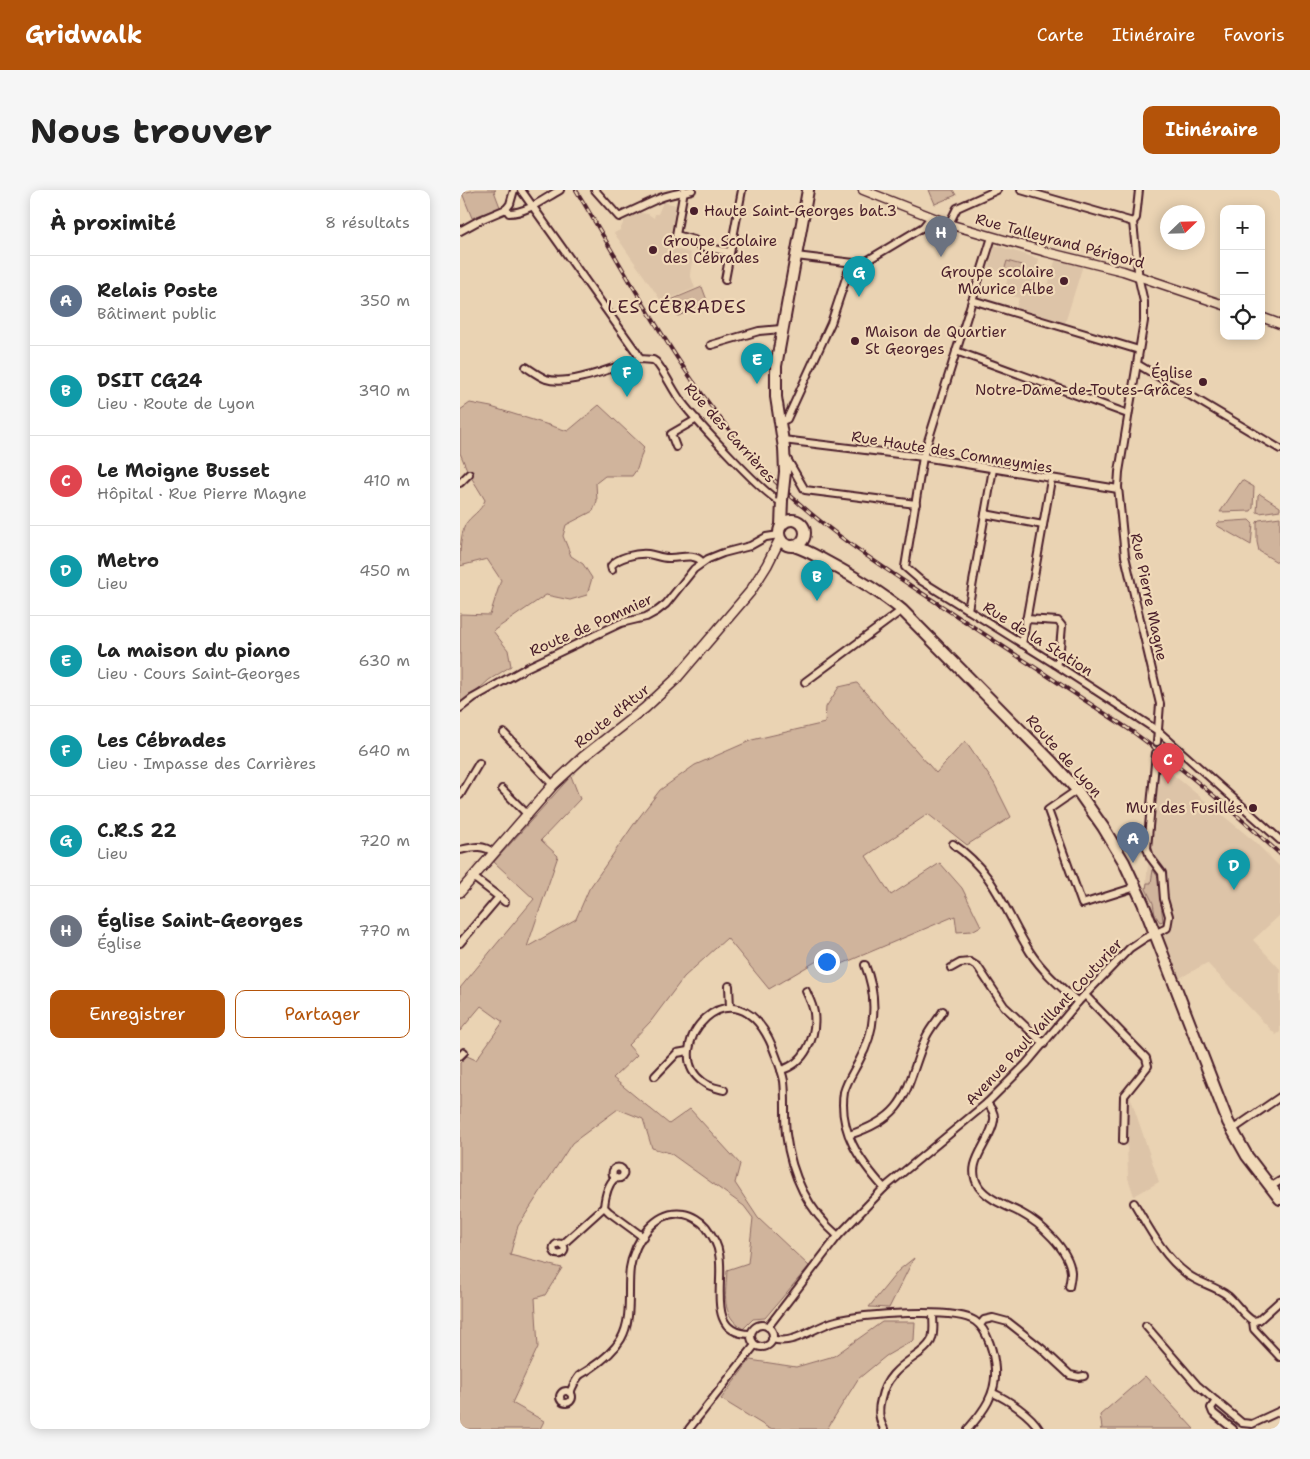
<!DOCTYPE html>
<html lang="fr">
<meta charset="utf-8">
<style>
body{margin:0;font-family:"Shantell Sans",sans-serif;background:#f6f6f6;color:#222}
.controls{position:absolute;right:15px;top:15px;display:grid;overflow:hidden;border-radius:10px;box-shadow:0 2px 12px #0003}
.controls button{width:45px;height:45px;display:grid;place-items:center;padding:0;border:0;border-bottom:1px solid #e0e0e0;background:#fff;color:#222;font:25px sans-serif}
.compass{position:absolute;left:700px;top:15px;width:45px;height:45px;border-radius:50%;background:#fff;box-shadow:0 2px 12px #0003;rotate:67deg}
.you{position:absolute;left:366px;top:771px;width:18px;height:18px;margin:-12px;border:4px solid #fff;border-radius:50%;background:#1a73e8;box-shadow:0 0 0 8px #1a73e833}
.badge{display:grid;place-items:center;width:32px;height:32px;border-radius:50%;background:#b45309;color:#fff;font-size:16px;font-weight:700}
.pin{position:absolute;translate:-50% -41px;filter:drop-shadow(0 1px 2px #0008)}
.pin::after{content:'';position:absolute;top:26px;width:18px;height:15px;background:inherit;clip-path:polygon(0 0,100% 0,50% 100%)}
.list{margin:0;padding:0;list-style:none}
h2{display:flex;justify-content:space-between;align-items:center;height:65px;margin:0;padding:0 20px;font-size:21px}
h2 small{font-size:16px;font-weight:400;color:#767676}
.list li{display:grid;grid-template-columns:32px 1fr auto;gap:15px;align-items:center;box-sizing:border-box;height:90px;padding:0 20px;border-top:1px solid #e0e0e0}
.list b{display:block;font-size:19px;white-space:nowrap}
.list p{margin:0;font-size:16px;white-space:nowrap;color:#767676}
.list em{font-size:16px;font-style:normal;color:#767676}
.actions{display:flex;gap:10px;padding:15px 20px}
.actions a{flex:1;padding:11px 0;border:1px solid #b45309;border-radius:10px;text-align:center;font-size:18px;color:#b45309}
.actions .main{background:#b45309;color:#fff}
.icon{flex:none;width:28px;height:28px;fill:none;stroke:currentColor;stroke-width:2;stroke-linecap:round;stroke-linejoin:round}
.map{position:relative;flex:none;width:820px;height:1239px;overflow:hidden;border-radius:10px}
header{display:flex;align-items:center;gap:30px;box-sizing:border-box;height:70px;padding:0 25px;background:#b45309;color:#fff}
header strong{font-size:24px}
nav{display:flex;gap:28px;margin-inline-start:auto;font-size:18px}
.intro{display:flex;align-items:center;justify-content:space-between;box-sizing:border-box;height:120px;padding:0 30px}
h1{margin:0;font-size:35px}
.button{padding:12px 22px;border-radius:10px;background:#b45309;color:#fff;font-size:18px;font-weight:700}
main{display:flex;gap:30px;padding:0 30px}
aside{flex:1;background:#fff;border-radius:10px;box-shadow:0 2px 12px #0003}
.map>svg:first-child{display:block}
</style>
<header>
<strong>Gridwalk</strong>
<nav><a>Carte</a><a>Itinéraire</a><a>Favoris</a></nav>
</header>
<div class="intro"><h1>Nous trouver</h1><a class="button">Itinéraire</a></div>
<main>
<aside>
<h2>À proximité<small>8 résultats</small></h2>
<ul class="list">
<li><span class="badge" style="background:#5c6f8a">A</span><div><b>Relais Poste</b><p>Bâtiment public</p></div><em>350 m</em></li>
<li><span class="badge" style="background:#0f9aa8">B</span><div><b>DSIT CG24</b><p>Lieu · Route de Lyon</p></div><em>390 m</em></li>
<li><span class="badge" style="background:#e0444e">C</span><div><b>Le Moigne Busset</b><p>Hôpital · Rue Pierre Magne</p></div><em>410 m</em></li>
<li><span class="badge" style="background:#0f9aa8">D</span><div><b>Metro</b><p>Lieu</p></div><em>450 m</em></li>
<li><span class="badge" style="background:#0f9aa8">E</span><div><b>La maison du piano</b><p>Lieu · Cours Saint-Georges</p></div><em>630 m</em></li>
<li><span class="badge" style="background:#0f9aa8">F</span><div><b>Les Cébrades</b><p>Lieu · Impasse des Carrières</p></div><em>640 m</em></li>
<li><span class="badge" style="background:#0f9aa8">G</span><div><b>C.R.S 22</b><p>Lieu</p></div><em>720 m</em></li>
<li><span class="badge" style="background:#6b7280">H</span><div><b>Église Saint-Georges</b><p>Église</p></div><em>770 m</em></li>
</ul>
<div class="actions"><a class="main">Enregistrer</a><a>Partager</a></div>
</aside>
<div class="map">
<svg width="820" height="1239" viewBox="0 0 820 1239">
<rect width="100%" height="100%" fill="#ead3b3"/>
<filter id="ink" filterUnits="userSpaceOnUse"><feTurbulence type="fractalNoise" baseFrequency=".02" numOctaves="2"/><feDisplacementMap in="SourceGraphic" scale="10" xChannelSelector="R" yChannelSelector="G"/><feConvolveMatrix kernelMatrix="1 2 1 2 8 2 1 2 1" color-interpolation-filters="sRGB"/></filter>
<g filter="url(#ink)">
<g fill="#ddc4a8">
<path d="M203,12L216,15L208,57L231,63L230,68L235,69L234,72H232L230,84L235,98L202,112L154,43L160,40L165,29L170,25L181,23L188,24L194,28L195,24H198Z"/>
<path d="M535,55L579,69L573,98L586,102L596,68L623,75L605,133L556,118L559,108L543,104L549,84L529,78Z"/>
<path d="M699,573L794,651L820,677V725L793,750L820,779V842L816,845L747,773L720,788L685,702Z"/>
<path d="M669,903L699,992L674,1006L668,988L666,914Z"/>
</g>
<g fill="#d0b49c" stroke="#8d6a64">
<path d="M16,0H36L34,1L40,17L12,28L2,3Z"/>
<path d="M469,0H493L496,5L475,14Z"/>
<path d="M547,71L565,76L562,86L544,81Z"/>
<path d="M242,97L248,113L218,126L211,110Z"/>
<path d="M10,213L31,217L108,241L139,215L184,257L177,279L172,286H145L136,293L137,311L133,321L106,335L103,346L111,366L123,374L132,388L127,405L110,410L86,405L33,441L48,460L51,476L29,490L0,516V424L30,425L41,390L27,369L0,376C0,363 0,347 5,335C11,325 21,322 25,310L8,282L0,263V220Z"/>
<path d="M782,290L794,297L793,318L791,321L760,322Z"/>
<path d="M800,304L820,317V320L800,323L797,322L798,306Z"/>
<path d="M820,327V374L799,361L797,352V332L799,330Z"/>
<path d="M789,330L793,334L791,355L756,335L759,332Z"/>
<path d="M397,493L476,583L505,551L534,593L551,627L507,655L468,624L406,666L431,705L480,673L502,698L521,736L512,741L497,742L495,726L370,779L362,768L309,799L267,748L224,787L191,831L168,855L177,865L153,888L209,934L230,919L280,974L275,993L298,1028L349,1076L305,1128L293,1129L283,1139C260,1124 266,1105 267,1080L288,1073L293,1028L284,1016L210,963L192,958L183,929L158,919L112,953L58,1036L50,1065L102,1078L85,1105L75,1108L78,1157L52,1213L84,1231L80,1239H0V873L7,866L16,870L43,832L21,816L0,841V798L74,709L34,672L111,586L120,609L81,650L98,666L67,757L116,729L129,699L174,634L200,600L235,575L292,550L365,533L366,517L379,497Z"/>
<path d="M693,680L698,687L703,731L700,732L695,725L693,713L686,699L687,693H691Z"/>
<path d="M454,1068L429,1118L409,1117L439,1080Z"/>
<path d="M422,1132H455L454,1150L426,1166L398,1189L367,1239H310L261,1209L290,1170L336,1177L374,1166Z"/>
<path d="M685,1186L734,1239H640L642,1238L640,1225Z"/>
</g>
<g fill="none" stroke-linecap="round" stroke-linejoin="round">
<defs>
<g id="minor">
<path d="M61,0L177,163L180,169L193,170L196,172C206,184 212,199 221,211C233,227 307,309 322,312"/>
<path d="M135,0L159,27C172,21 186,14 200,8C210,4 221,3 232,0"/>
<path d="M224,0L216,45L234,50L239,56L270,62"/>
<path d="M561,0L673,32"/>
<path d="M679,0L676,28L673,32L679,90L684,112V131L659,282L658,297L665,366L700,514L697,552"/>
<path d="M46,19L49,23C67,23 85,8 100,0"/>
<path d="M489,34L497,18L537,0"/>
<path d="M0,41L20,30L46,19L50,14L54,0"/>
<path d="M532,47L463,267L445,377L460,390L595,474L698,541L820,650"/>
<path d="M336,66L402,74"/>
<path d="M265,90L282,0"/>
<path d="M512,110L679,160"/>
<path d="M251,155L299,141L321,139"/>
<path d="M496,161L668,224"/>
<path d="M677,174L820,259"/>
<path d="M66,177C72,181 79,186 86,189C108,197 157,176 180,169"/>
<path d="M320,232L327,229L371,133L388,82L463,37L471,27"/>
<path d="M323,250L463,267L658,299"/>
<path d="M216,257L211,244L237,229"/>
<path d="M326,267L345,300L456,314"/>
<path d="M0,293L9,284"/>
<path d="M525,324L583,335"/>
<path d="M152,380L151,376C158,367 177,363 188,364C195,365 201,368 208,368C219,369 234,362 242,372"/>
<path d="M508,420L533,279"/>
<path d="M566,429L598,431L602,436L599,469L595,474"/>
<path d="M562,454L591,290"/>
<path d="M345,492L442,420"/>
<path d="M0,518L13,508L68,477L161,433L186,427L197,421L206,414L234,379L248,369L263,363L290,356L306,347L319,345"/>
<path d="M44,543L93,595"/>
<path d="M42,599L67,624"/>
<path d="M617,600L588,620L622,714L676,697"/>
<path d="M0,605L19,573"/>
<path d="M493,654C535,682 545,722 570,762C583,782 601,797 618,812"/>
<path d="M0,660C13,657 23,654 34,663"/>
<path d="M39,707L45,712"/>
<path d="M0,753L39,707L13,687"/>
<path d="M405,775C418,807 416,841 399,871C394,881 387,891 384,902C378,941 400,971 424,998"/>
<path d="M491,778L500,773L510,772L518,777L544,816L584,854"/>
<path d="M269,796L270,817"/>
<path d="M625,805L686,868L688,876L664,906L663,951"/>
<path d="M0,866L4,862"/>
<path d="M321,880C345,874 357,846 354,823C353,815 349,808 346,801"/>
<path d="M195,886L217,863L228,861"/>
<path d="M264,900C257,898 249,897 243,892C197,860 274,764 313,858C317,869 322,880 324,891C326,908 324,926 326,944C331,984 348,1020 378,1046"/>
<path d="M527,913C531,918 535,923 534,930C531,953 503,973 519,997C529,1010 547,1016 561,1023C580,1033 609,1059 611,1082C611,1087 610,1092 609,1097"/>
<path d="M772,940L820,907"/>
<path d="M389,945C451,925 444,899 466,847C470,838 478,830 483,821"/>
<circle cx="158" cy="983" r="5.5"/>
<path d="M155,988C147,995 145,1007 144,1017L149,1022L183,1047"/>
<path d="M810,997L820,991"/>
<path d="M674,1013C689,1038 703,1066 727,1084C740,1094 756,1096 768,1106C777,1114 783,1125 793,1131"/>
<circle cx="99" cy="1059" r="5.5"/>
<path d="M102,1055L144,1017"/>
<path d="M793,1131L794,1139L820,1167"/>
<path d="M793,1131L799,1130L820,1111"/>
<path d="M520,1135L524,1130L533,1128L548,1132L581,1158L610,1185L619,1187L624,1186"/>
<circle cx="302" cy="1146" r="11"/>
<path d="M686,1136L737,1195L782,1233L792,1234L820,1221"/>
<path d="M308,1137L378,1046L424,998L527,913L566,874L618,812L670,758L685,748L707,738L709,726L704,709L702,683L690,667L687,658L696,563"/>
<path d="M312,1149C334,1156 355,1136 376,1131C400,1124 496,1117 515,1131C528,1140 534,1164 535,1179C537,1204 523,1222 508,1239"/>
<circle cx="106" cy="1207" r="6"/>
<path d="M110,1203C112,1198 115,1191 119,1186C122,1183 128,1181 131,1178C143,1170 154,1161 161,1149C173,1128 167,1100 170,1078C174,1052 195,1019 224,1024C231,1025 241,1031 246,1037C252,1045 258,1054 259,1064C265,1091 245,1145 291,1144"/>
<path d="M533,1203C547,1209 571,1225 579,1239"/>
<path d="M756,1211L751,1218L753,1223L773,1239"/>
<path d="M229,1239L295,1155"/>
<path d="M424,1239C419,1230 418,1219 421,1209C425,1189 438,1178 454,1167C460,1163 467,1158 471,1151C475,1143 473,1133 473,1124"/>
</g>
<g id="tertiary">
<path d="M403,0L492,35L586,62L663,81L764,115"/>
<path d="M801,127L820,134"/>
</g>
<path id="secondary" d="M0,702L93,595L123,567L185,518L215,490L290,402L307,375L320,349"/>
<g id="primary">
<path d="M325,282L324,258L316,207V176L348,0"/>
<circle cx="332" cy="343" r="13"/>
<path d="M321,336L322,310"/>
<path d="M334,356C347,360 358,367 369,373C395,387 420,402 442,420L592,572L617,600L643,637L664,672L683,713L768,932L787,966L820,1009"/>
</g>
</defs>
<use href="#minor" stroke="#4a1f2b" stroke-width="10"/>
<use href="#tertiary" stroke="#4a1f2b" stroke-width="11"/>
<use href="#secondary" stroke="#4a1f2b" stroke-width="12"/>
<use href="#primary" stroke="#4a1f2b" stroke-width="14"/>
<use href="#minor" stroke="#f1dab9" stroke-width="6"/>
<use href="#tertiary" stroke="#f1dab9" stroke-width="8"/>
<use href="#secondary" stroke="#f1dab9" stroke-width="9"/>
<use href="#primary" stroke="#f1dab9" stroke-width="10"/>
<defs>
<path id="rail" d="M116,0C175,98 229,203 310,286C358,335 416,373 474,411C540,455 607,498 673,542C725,580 773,621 820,664"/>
</defs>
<use href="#rail" stroke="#4a1f2b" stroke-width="4"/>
<use href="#rail" stroke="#f1dab9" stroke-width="2" stroke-dasharray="5.5" stroke-linecap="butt"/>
<defs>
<path id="primary-bridge" d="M322,310L325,282"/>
</defs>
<use href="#primary-bridge" stroke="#4a1f2b" stroke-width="14" stroke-linecap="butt"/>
<use href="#primary-bridge" stroke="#f1dab9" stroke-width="10"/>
</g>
</g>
<g fill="#4a1f2b" stroke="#f1dab9" stroke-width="2">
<circle cx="234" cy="21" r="5"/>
<circle cx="193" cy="60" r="5"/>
<circle cx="604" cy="91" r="5"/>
<circle cx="395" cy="151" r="5"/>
<circle cx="743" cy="192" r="5"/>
<circle cx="793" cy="618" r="5"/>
</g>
<g text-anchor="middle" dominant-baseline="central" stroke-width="4.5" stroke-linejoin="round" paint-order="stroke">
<g font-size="15" fill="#4a1f2b" stroke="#f1dab9" text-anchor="start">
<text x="244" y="21">Haute Saint-Georges bat.3</text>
<text x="203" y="51">Groupe Scolaire<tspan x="203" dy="17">des Cébrades</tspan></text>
<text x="594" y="82" text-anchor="end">Groupe scolaire<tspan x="594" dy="17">Maurice Albe</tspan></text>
<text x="405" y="142">Maison de Quartier<tspan x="405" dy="17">St Georges</tspan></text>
<text x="733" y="183" text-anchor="end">Église<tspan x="733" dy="17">Notre-Dame-de-Toutes-Grâces</tspan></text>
<text x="783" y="618" text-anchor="end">Mur des Fusillés</text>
</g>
<g font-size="15" fill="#4a1f2b" stroke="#f1dab9">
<text transform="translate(600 51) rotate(15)">Rue Talleyrand Périgord</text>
<text transform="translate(270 243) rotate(48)">Rue des Carrières</text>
<text transform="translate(492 262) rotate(9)">Rue Haute des Commeymies</text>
<text transform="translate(689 407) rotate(78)">Rue Pierre Magne</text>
<text transform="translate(131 435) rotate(-24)">Route de Pommier</text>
<text transform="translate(578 449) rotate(32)">Rue de la Station</text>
<text transform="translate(152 526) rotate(-39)">Route d'Atur</text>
<text transform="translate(604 566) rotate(48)">Route de Lyon</text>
<text transform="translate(584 832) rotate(-47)">Avenue Paul Vaillant Couturier</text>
</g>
<g font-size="18" letter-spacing="1" fill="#4a1f2b" stroke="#f1dab9">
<text x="217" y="117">LES CÉBRADES</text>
</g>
</g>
</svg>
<div class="controls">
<button>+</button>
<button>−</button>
<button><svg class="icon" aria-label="locate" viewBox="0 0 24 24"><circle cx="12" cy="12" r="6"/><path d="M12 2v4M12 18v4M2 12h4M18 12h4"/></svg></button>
</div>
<svg class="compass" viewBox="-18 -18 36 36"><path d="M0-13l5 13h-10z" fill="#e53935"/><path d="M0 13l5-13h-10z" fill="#767676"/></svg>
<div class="you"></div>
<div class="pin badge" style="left:673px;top:673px;background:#5c6f8a">A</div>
<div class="pin badge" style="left:357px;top:411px;background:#0f9aa8">B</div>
<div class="pin badge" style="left:708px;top:594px;background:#e0444e">C</div>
<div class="pin badge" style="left:774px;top:700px;background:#0f9aa8">D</div>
<div class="pin badge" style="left:297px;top:194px;background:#0f9aa8">E</div>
<div class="pin badge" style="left:167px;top:207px;background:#0f9aa8">F</div>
<div class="pin badge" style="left:399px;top:107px;background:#0f9aa8">G</div>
<div class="pin badge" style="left:481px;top:67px;background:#6b7280">H</div>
</div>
</main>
